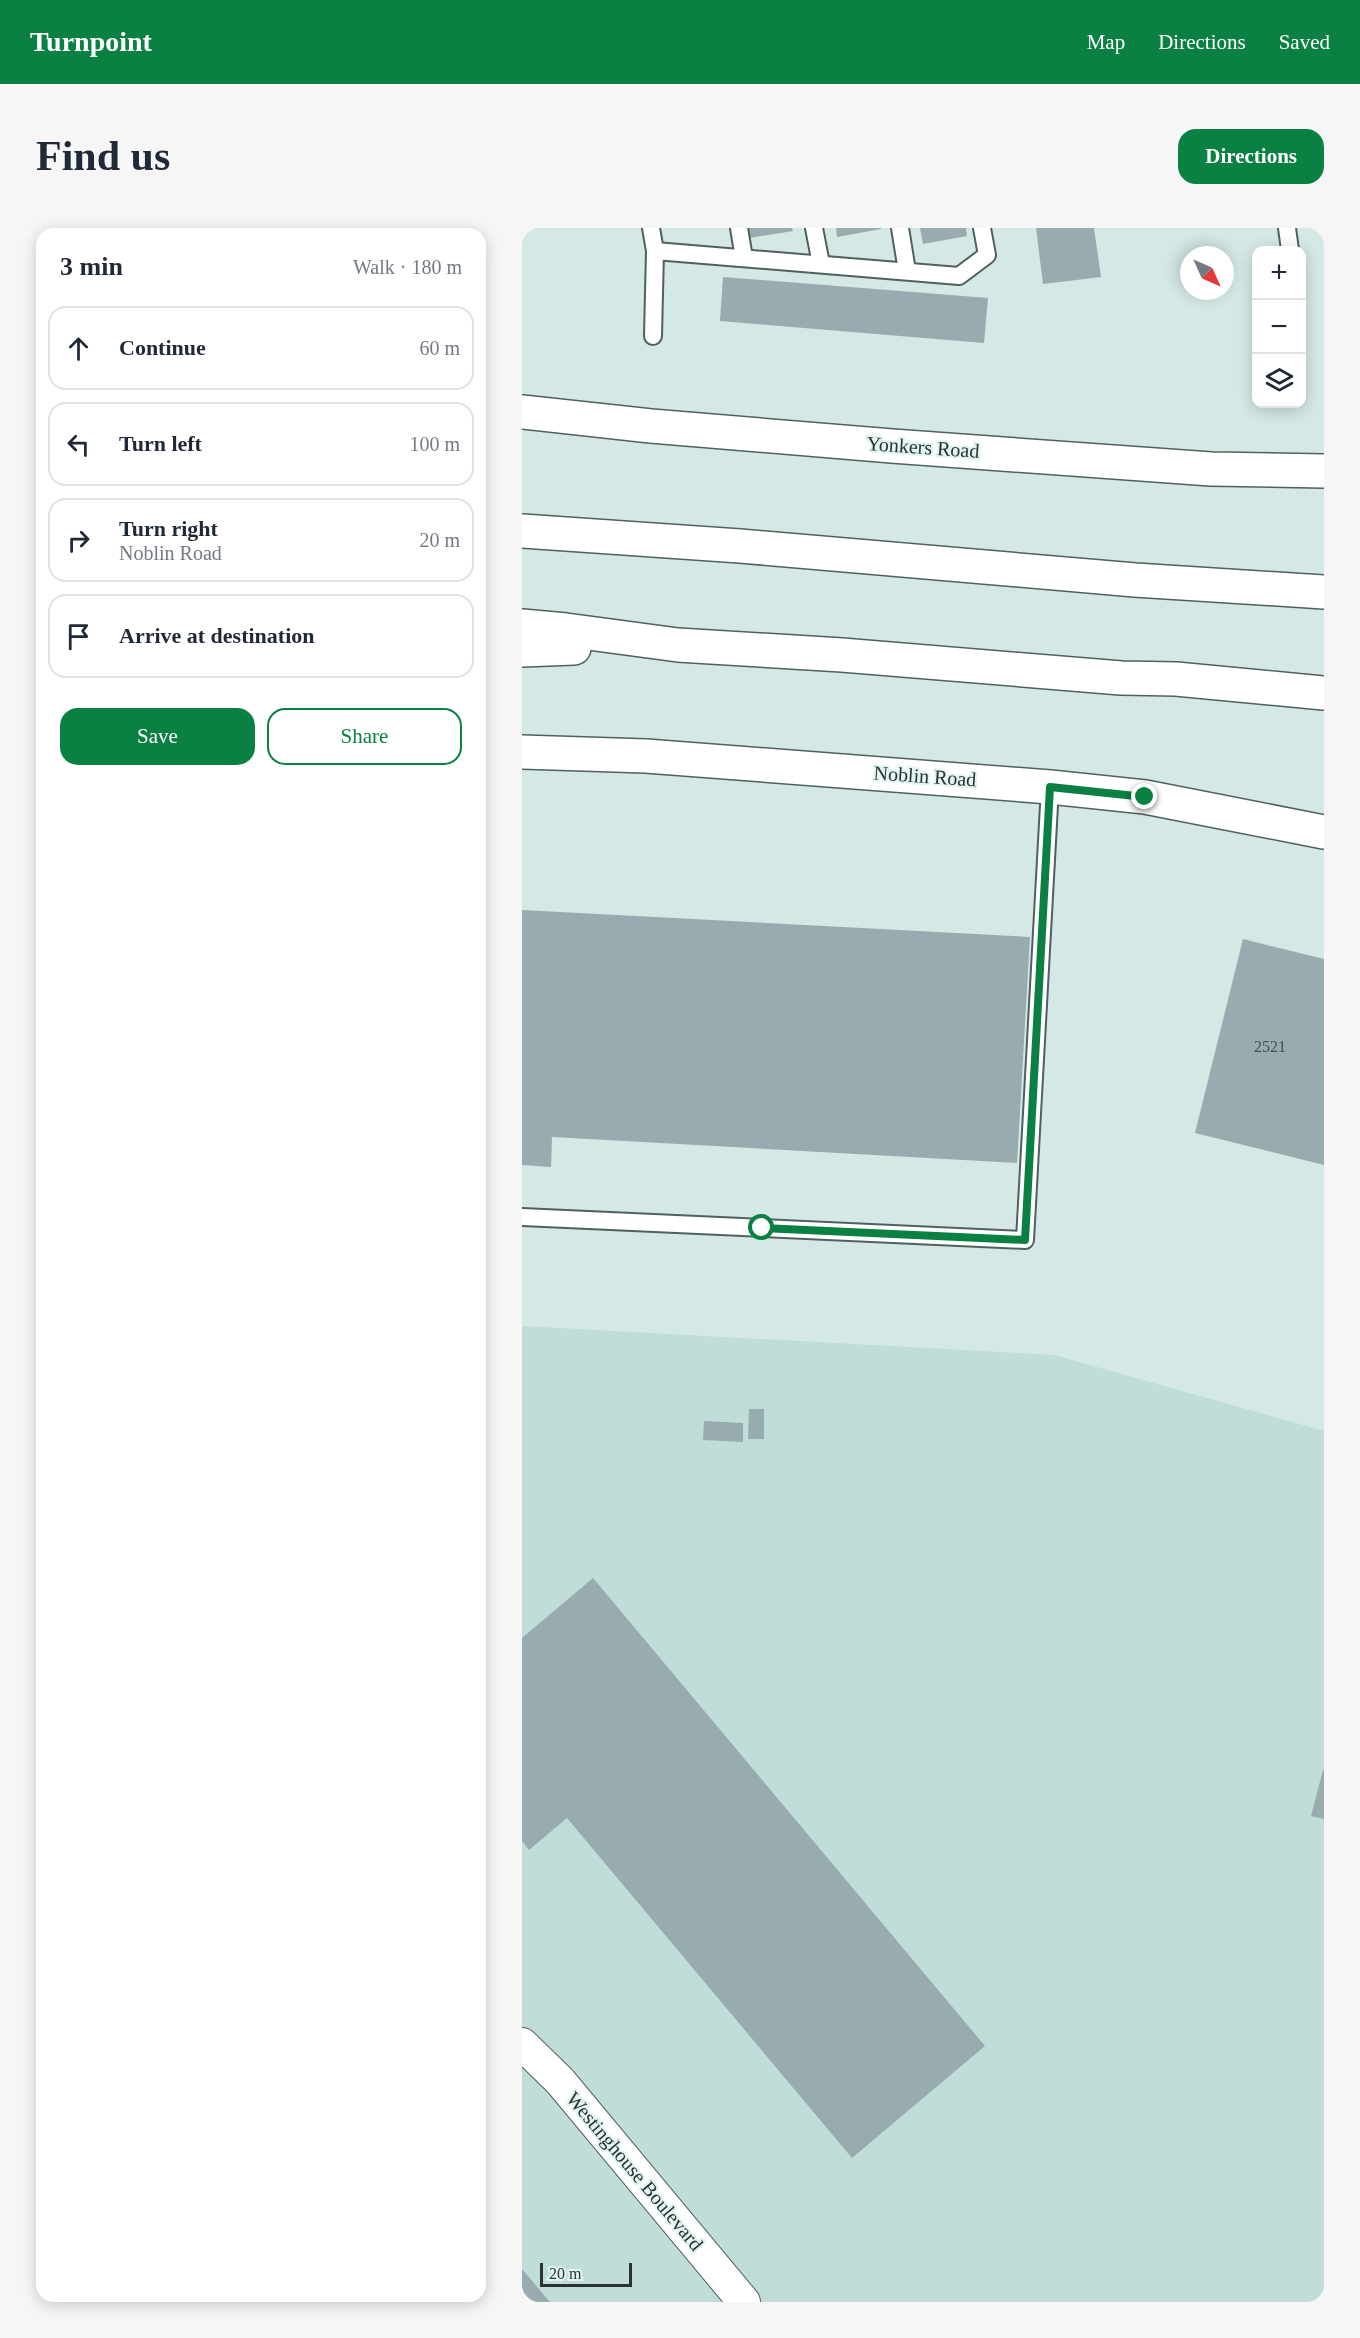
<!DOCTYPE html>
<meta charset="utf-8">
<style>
body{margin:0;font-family:"Times New Roman",serif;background:#f6f6f7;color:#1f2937}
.controls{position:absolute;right:18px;top:18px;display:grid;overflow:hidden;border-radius:12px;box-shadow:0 3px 15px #0003}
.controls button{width:54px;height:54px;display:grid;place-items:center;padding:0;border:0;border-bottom:2px solid #e0e1e3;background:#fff;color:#1f2937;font:30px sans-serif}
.compass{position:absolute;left:658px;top:18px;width:54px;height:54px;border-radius:50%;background:#fff;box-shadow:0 3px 15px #0003;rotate:135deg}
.scale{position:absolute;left:18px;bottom:15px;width:92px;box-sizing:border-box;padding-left:6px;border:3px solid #2a3231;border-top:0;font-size:16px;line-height:21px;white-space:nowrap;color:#2a3231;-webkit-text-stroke:4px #e1f5f2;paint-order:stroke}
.stop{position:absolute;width:18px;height:18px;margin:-14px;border:4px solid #0b8043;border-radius:50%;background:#fff}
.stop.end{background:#0b8043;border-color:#fff;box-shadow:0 2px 6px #0008}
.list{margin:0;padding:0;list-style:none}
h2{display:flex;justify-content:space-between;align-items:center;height:78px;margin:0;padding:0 24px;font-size:26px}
h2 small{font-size:20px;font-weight:400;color:#747a83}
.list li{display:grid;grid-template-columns:39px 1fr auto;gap:18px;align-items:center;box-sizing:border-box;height:84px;margin:0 12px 12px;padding:0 12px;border:2px solid #e0e1e3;border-radius:18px}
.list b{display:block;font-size:22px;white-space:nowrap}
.list p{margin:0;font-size:20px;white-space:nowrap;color:#747a83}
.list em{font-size:20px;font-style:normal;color:#747a83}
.actions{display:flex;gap:12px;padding:18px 24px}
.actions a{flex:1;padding:14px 0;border:2px solid #0b8043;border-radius:18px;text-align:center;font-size:21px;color:#0b8043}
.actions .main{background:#0b8043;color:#fff}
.icon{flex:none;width:33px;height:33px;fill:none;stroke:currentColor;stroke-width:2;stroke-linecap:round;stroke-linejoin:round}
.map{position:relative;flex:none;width:802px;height:2074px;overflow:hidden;border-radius:18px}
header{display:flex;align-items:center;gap:36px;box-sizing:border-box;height:84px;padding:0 30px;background:#0b8043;color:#fff}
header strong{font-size:28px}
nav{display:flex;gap:33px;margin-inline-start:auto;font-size:21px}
.intro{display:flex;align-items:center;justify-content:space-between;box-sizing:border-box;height:144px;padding:0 36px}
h1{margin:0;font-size:42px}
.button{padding:15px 27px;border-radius:18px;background:#0b8043;color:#fff;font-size:21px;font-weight:700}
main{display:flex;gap:36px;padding:0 36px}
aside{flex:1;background:#fff;border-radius:18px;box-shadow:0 3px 15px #0003}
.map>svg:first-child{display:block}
</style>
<header>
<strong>Turnpoint</strong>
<nav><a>Map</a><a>Directions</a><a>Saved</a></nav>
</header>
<div class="intro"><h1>Find us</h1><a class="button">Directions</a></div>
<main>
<aside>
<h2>3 min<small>Walk · 180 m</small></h2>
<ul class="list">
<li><svg class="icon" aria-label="ahead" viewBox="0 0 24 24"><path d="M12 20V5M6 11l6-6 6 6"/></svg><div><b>Continue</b></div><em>60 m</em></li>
<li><svg class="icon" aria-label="left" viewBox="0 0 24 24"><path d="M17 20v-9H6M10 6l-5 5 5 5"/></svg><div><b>Turn left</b></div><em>100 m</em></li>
<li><svg class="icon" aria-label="right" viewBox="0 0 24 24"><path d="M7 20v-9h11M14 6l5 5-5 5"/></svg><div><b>Turn right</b><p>Noblin Road</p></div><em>20 m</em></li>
<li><svg class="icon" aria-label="arrive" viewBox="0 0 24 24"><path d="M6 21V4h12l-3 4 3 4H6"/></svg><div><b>Arrive at destination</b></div></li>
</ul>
<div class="actions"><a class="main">Save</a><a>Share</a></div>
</aside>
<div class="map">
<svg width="802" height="2074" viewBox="0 0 802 2074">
<rect width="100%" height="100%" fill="#d4e8e5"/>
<path fill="#c0ddd9" d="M0,1098L532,1127L802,1203V2074H0Z"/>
<g fill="#98abae">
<path d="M225,0H270L271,3L227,10Z"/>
<path d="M314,0H359V1L315,9Z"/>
<path d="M398,0H444L445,8L401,16Z"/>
<path d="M514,0H572L579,49L521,56Z"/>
<path d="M201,49L466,70L462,115L198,93Z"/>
<path d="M0,682L508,709L495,935L30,909L29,939L0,937Z"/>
<path d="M721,711L802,731V937L673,905Z"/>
<path d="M227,1181H242V1211H226Z"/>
<path d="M182,1193L221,1195V1214L181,1212Z"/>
<path d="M71,1350L463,1818L330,1930L45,1590L7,1622L0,1613V1410Z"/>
<path d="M801,1542H802V1591L789,1588Z"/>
<path d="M0,2041L28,2074H0Z"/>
</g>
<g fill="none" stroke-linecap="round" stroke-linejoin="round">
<defs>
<g id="lane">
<path d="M129,0L133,23L131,108"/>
<path d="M217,0L222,30"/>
<path d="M292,0L299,36"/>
<path d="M378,0L385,43"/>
<path d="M765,0L768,22"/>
<path d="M133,23L437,48L465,27L460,0"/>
<path d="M0,989L503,1012L528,559"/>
</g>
<path id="street" d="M0,1816L38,1853L222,2074"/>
<g id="secondary">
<path d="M0,184L129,198L370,218L689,241L802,243"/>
<path d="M0,524L124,528L528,559L623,569L802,604"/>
</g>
<g id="highway">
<path d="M0,303L218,318L613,352L802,364"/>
<path d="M0,398L44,402L156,417L320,427L599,450L654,451L802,465"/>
<path d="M0,422L52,420"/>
</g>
</defs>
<use href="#lane" stroke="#4f605e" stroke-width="20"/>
<use href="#street" stroke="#4f605e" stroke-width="34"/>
<use href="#secondary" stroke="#4f605e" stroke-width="36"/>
<use href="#highway" stroke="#4f605e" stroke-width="36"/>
<use href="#lane" stroke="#fff" stroke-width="16"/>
<use href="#street" stroke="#fff" stroke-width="32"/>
<use href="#secondary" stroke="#fff" stroke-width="33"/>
<use href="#highway" stroke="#fff" stroke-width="33"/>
</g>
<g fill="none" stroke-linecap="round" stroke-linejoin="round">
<path stroke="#0b8043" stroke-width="8" d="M240,1000L503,1012L528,559L623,569"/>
</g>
<g text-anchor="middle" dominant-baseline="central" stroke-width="4.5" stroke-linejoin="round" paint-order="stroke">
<g font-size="16" fill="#465050">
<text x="748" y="818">2521</text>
</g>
<g font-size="20" fill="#2a3231" stroke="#e1f5f2">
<text transform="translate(401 219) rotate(4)">Yonkers Road</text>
<text transform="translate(403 548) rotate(4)">Noblin Road</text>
<text transform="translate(113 1943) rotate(50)">Westinghouse Boulevard</text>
</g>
</g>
</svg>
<div class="controls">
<button>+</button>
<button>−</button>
<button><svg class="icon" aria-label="layers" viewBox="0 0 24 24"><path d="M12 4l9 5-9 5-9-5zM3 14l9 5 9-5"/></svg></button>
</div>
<svg class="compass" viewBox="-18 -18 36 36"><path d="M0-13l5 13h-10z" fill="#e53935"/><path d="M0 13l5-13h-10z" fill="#747a83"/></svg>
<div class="scale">20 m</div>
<div class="stop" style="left:240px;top:1000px"></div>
<div class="stop end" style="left:623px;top:569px"></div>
</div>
</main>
